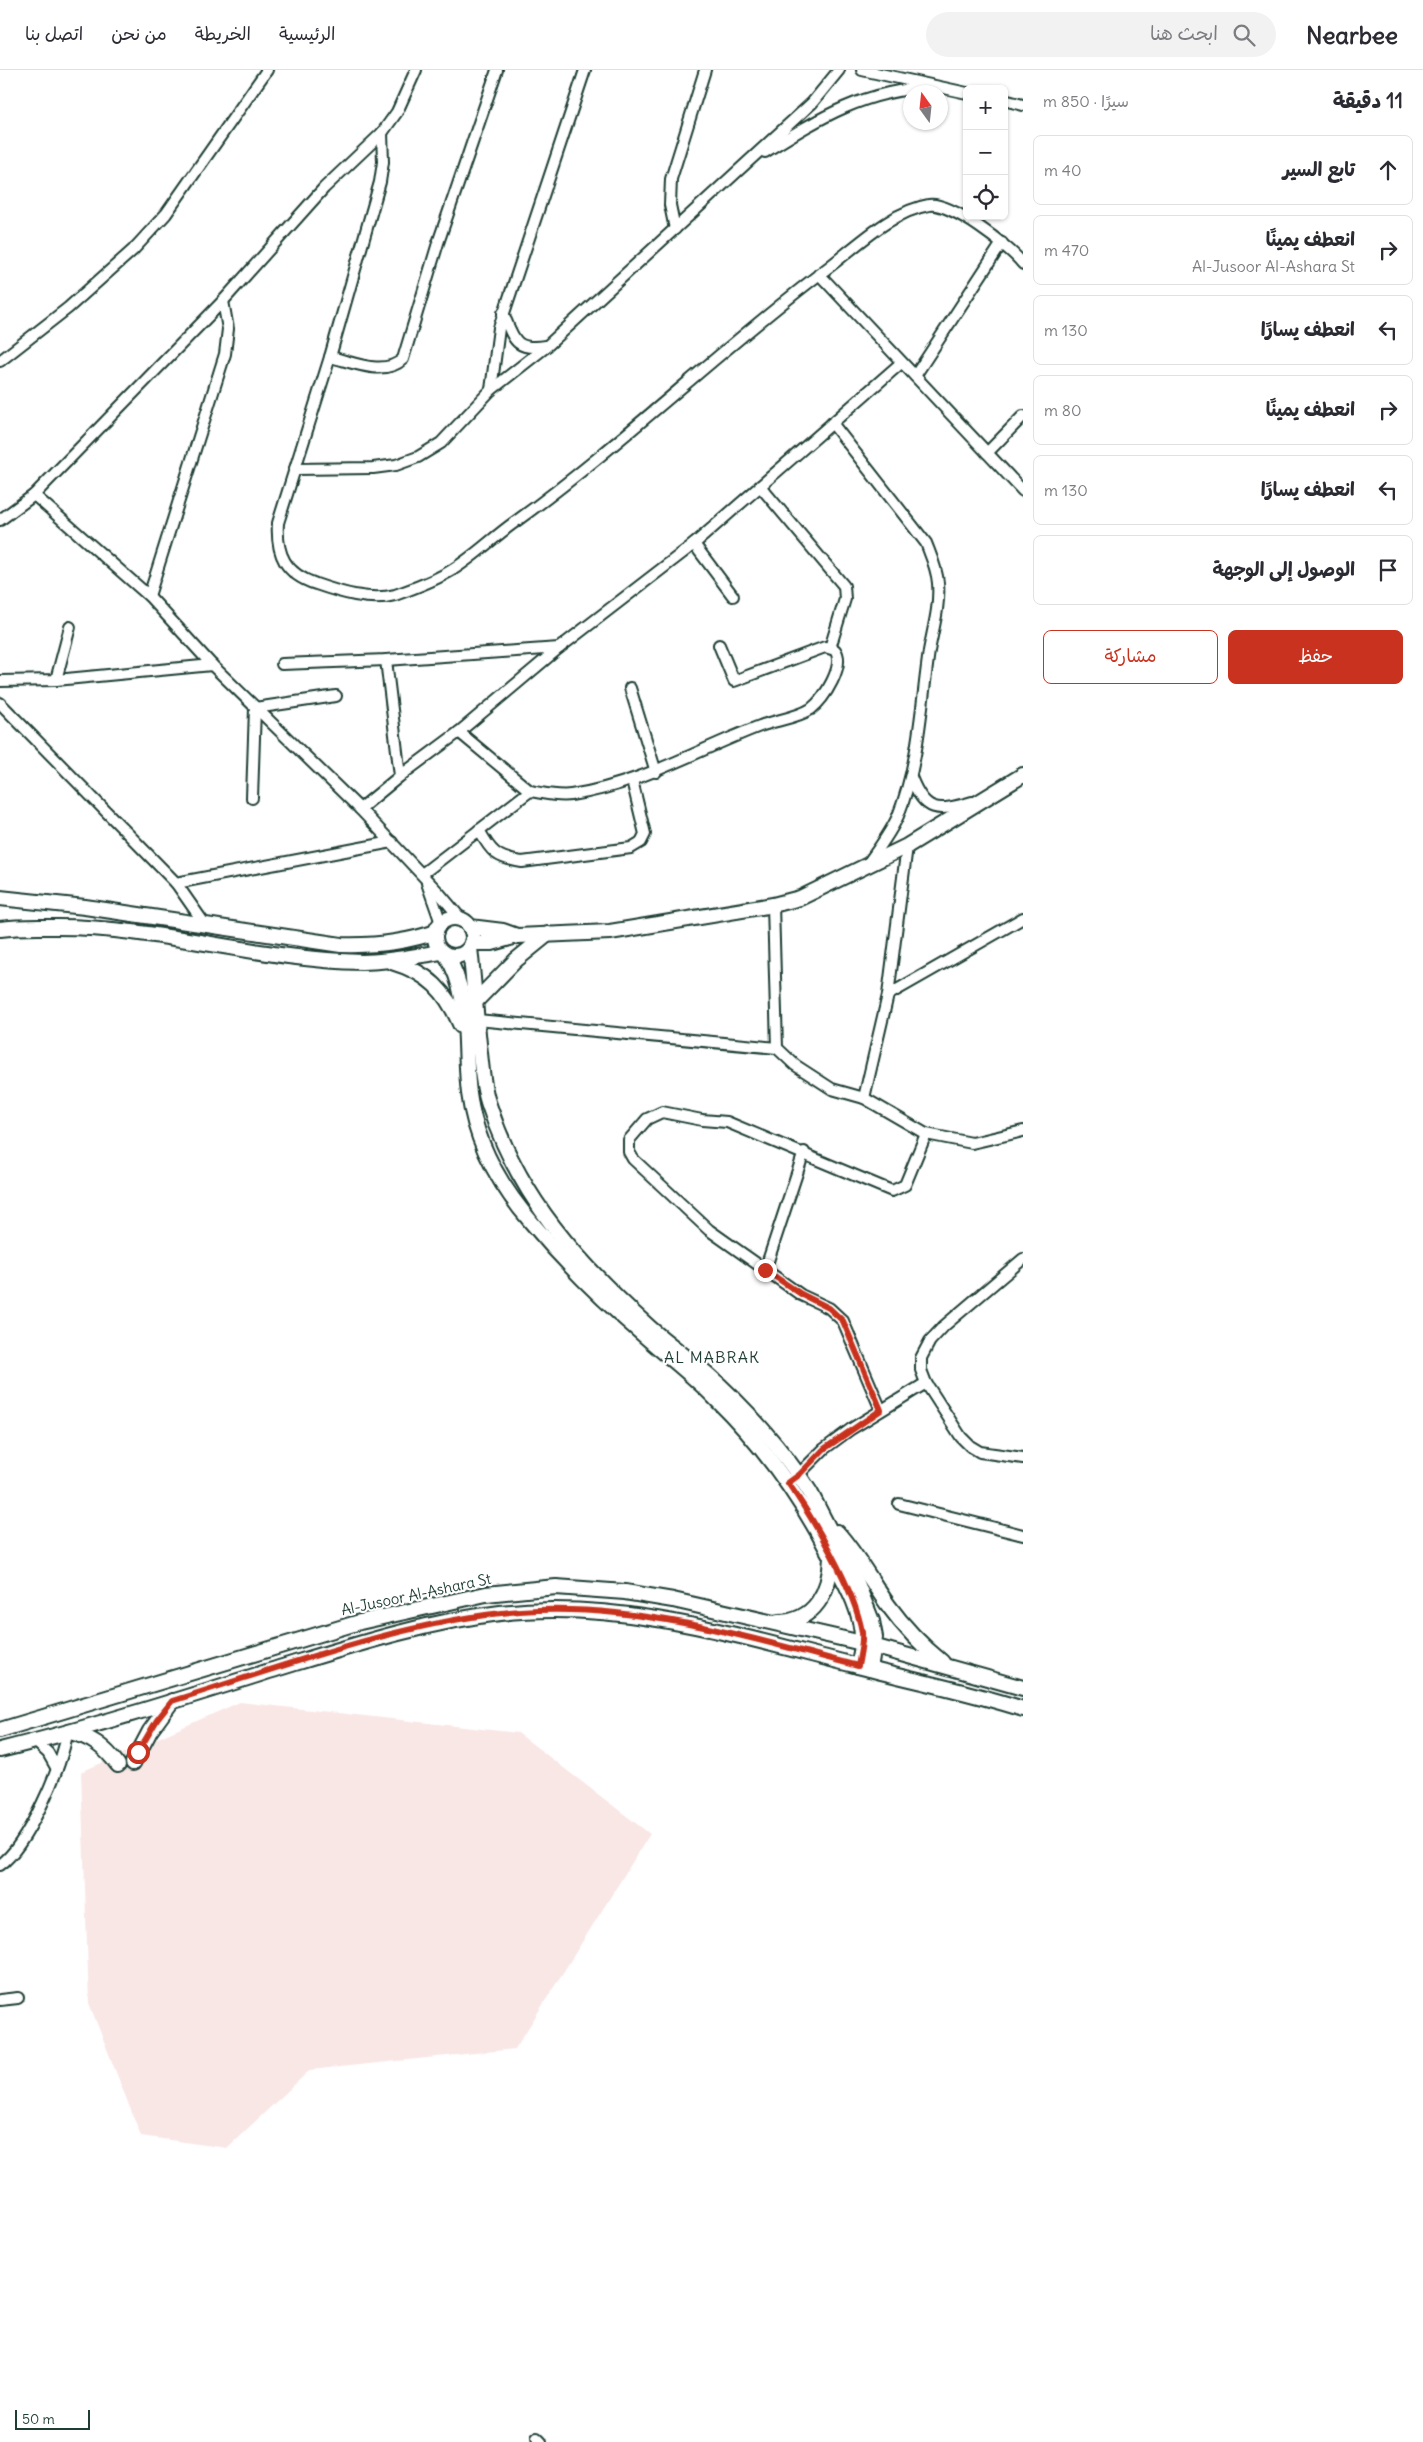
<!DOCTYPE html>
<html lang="ar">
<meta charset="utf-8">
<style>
body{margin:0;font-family:Delius,"Playpen Sans Arabic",sans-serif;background:#f2f2f3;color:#2b2b33;direction:rtl}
.controls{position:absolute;right:15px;top:15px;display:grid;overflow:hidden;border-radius:8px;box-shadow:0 1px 4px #0004}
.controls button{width:45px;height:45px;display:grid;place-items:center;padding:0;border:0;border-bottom:1px solid #e1e1e2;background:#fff;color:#2b2b33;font:25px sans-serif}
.compass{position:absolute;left:903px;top:15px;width:45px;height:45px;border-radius:50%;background:#fff;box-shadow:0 1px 4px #0004;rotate:345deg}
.scale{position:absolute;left:15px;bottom:12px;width:75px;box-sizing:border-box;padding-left:5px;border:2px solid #1f3d34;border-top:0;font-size:14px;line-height:18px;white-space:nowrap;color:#1f3d34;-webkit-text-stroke:4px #fff;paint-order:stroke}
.stop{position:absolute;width:15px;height:15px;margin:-11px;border:4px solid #c8321e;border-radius:50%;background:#fff}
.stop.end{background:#c8321e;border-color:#fff;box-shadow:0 1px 5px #0008}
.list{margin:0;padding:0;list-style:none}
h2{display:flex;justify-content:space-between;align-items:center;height:65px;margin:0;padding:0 20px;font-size:21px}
h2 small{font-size:16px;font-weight:400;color:#7c7c81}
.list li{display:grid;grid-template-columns:32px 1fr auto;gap:15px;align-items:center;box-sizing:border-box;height:70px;margin:0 10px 10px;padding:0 10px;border:1px solid #e1e1e2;border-radius:8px}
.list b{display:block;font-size:19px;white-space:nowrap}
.list p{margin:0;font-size:16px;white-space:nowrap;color:#7c7c81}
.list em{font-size:16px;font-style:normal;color:#7c7c81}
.actions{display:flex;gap:10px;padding:15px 20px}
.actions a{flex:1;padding:11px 0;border:1px solid #c8321e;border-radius:8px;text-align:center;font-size:18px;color:#c8321e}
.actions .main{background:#c8321e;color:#fff}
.icon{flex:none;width:28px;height:28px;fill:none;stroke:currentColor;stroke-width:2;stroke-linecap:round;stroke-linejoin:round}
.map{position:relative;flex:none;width:1023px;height:2372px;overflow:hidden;direction:ltr}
header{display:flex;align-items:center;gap:30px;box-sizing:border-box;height:70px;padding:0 25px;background:#fff;border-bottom:1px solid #e1e1e2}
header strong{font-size:24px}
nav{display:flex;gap:28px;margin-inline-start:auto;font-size:18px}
.search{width:350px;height:45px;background:#f2f2f3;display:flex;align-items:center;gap:12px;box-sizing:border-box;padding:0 18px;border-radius:28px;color:#7c7c81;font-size:19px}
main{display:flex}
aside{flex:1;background:#fff}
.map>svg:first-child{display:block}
</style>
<header>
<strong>Nearbee</strong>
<div class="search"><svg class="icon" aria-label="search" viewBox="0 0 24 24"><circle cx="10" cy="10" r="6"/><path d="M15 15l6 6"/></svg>ابحث هنا</div>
<nav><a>الرئيسية</a><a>الخريطة</a><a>من نحن</a><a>اتصل بنا</a></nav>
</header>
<main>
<aside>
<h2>11 دقيقة<small>سيرًا · 850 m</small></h2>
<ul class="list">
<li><svg class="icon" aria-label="ahead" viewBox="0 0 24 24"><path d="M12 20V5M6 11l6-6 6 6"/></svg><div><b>تابع السير</b></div><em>40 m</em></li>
<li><svg class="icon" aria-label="right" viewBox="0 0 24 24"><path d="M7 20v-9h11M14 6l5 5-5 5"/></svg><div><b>انعطف يمينًا</b><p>Al-Jusoor Al-Ashara St</p></div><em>470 m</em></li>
<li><svg class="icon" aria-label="left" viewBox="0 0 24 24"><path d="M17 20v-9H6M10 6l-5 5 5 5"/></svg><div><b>انعطف يسارًا</b></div><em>130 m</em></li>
<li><svg class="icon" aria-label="right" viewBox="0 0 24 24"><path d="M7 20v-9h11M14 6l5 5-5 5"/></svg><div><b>انعطف يمينًا</b></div><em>80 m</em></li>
<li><svg class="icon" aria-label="left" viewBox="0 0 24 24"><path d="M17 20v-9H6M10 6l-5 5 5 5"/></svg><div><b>انعطف يسارًا</b></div><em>130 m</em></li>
<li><svg class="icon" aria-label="arrive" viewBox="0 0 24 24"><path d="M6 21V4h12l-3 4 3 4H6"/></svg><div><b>الوصول إلى الوجهة</b></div></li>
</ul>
<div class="actions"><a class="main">حفظ</a><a>مشاركة</a></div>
</aside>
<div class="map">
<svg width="1023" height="2372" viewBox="0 0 1023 2372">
<rect width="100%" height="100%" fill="#fff"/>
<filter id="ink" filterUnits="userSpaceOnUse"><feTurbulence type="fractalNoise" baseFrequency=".02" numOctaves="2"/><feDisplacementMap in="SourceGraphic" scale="10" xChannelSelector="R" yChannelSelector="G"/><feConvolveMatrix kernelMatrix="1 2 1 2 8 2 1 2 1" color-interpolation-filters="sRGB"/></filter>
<g filter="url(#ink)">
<path fill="#f9e7e6" d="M240,1632L518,1663L650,1764L515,1979L310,2000L227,2078L141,2066L89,1933L81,1702Z"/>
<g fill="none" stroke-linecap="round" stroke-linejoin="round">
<defs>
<g id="street">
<path d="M862,0L967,23"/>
<path d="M1004,30L1023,35"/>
<path d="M382,63L383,92L380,112L330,287L278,453C276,484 285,504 316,514C339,522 371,532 395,525C412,519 431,512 447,503C471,490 492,468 515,452C624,373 721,278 829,197C858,175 892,141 929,135C951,132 1009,176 1023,194"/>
<path d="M765,82C821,47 865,20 933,17"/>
<path d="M675,159L670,135L671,109L705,0"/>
<path d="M819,204L1023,421"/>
<path d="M503,243C514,270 515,281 546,276"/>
<path d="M330,287C353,292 384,307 403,289L438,173L497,0"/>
<path d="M0,291L68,238L133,180L166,144L267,0"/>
<path d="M915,306L1002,173"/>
<path d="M491,320L499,258L585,0"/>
<path d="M832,353L926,473C931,486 937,499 938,513C940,536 933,559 929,581C921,637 919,693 898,746C890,764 878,779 867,795"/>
<path d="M987,383L1023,346"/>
<path d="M295,399L373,398L396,395L418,387L441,373L491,320L547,276L812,33L839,0"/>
<path d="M760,416L844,516L845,529L830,578"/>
<path d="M34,425L149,526L212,595L360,739L440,824L462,850"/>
<path d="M0,450L34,425L223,231L324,118L382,63L397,42L416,0"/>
<path d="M694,474L733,526"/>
<path d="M149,526L225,284L228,259L223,231"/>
<path d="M386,590L400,706"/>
<path d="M282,594L386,590L559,578"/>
<path d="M56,610L70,557"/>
<path d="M0,611L56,610L212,595"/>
<path d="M630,618L656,702"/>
<path d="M0,633L176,813L206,856"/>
<path d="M459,662L530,721"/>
<path d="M911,707C925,743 937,742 972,732"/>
<path d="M252,728L255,638L336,626"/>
<path d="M360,739L400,706L459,662L559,578L694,474L901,293"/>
<path d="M479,760C491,782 496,788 522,792L631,778L641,772L645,764L632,710"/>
<path d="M422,804L530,721C543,723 557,727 571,725C639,715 697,680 760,656C776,650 797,648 811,639C824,629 846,595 835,580L825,577L734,611L719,575"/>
<path d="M176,813L392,772"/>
<path d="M427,813L441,853"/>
<path d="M773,835L777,978L795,995L832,1019L864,1028L926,1064L972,1073L1023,1061"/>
<path d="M888,925L1023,848"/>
<path d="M477,950L777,978"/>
<path d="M864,1028L888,925L907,776"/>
<path d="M1023,1189L944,1256L930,1271L921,1288V1300L926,1313L961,1367L970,1376L980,1382L1023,1388"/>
<path d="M765,1200L804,1082"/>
<path d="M881,1340L843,1251L829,1238L801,1225L709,1160L633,1089L629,1082V1070L647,1049L662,1042L702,1050L727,1052L892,1121L905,1115L926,1064"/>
<path d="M794,1409L824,1379L851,1359L926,1313"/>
<path d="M899,1434L1023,1465"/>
<path d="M35,1671L48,1683L57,1699"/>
<path d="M0,1795C27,1776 63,1695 67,1663"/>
<path d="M0,1930L18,1928"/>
<path d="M537,2368L541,2372"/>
</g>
<g id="secondary">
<path d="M0,828L85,837L341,875C374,876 404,873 436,862"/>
<circle cx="454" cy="867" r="19"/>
<path d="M470,857L503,861L517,866"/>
<path d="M0,859C19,856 38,857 57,857C160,857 260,890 362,892C389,892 415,886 441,882"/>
<path d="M472,873H492L517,866L610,862L773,835L800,828L907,776L1023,705"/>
<path d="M470,878C474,913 476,948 480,983C482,1000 483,1019 489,1035C519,1128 578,1193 650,1258C668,1274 688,1288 706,1303C743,1335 784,1381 810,1422L857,1513L872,1551L875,1567L870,1599"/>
<path d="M446,885C472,925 463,977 469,1023C475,1071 500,1116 532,1153C566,1194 606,1233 647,1268C670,1288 694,1306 715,1328C762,1374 799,1425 829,1483C843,1509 863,1540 862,1571C862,1579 860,1588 858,1596"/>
<path d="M392,892C429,903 446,921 461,956"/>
<path d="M476,931L516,890L548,864"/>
<path d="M837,1462C857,1484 871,1511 888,1535C904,1557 921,1575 942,1592"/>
<path d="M778,1552C815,1552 830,1521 831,1488"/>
<path d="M0,1660L360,1552L486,1524L556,1517L625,1522L673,1530L862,1573L1023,1618"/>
<path d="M70,1662C91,1667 105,1677 118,1695"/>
<path d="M0,1680C94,1657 187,1627 279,1598C351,1576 425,1552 500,1543C620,1529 739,1566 854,1595C910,1610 967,1621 1023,1639"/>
<path d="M133,1693L150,1661L172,1631"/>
</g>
</defs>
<use href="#street" stroke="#1f3d34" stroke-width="14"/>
<use href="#secondary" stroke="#1f3d34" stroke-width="18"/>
<use href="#street" stroke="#fff" stroke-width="10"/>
<use href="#secondary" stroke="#fff" stroke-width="14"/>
</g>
</g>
<g fill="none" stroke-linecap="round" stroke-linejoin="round" filter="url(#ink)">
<path stroke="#c8321e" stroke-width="6" d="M138,1682L157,1650L172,1631C286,1596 419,1545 538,1540C647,1536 755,1569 858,1596C860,1585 863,1573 862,1562C855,1520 813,1448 788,1413L799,1405L824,1379L881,1340L843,1251L829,1238L801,1224L765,1200"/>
</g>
<g text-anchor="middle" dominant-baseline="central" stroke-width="4.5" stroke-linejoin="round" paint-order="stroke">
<g font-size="15" fill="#1f3d34" stroke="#fff">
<text transform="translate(416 1524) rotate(-12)">Al-Jusoor Al-Ashara St</text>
</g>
<g font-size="16" letter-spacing="1" fill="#1f3d34" stroke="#fff">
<text x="712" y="1287">AL MABRAK</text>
</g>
</g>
</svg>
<div class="controls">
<button>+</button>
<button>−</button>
<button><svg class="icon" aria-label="locate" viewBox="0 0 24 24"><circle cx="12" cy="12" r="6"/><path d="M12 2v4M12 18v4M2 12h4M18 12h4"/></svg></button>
</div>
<svg class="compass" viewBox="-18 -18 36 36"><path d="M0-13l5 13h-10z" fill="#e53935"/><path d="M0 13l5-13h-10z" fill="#7c7c81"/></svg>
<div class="scale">50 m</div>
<div class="stop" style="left:138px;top:1682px"></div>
<div class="stop end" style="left:765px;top:1200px"></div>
</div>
</main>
